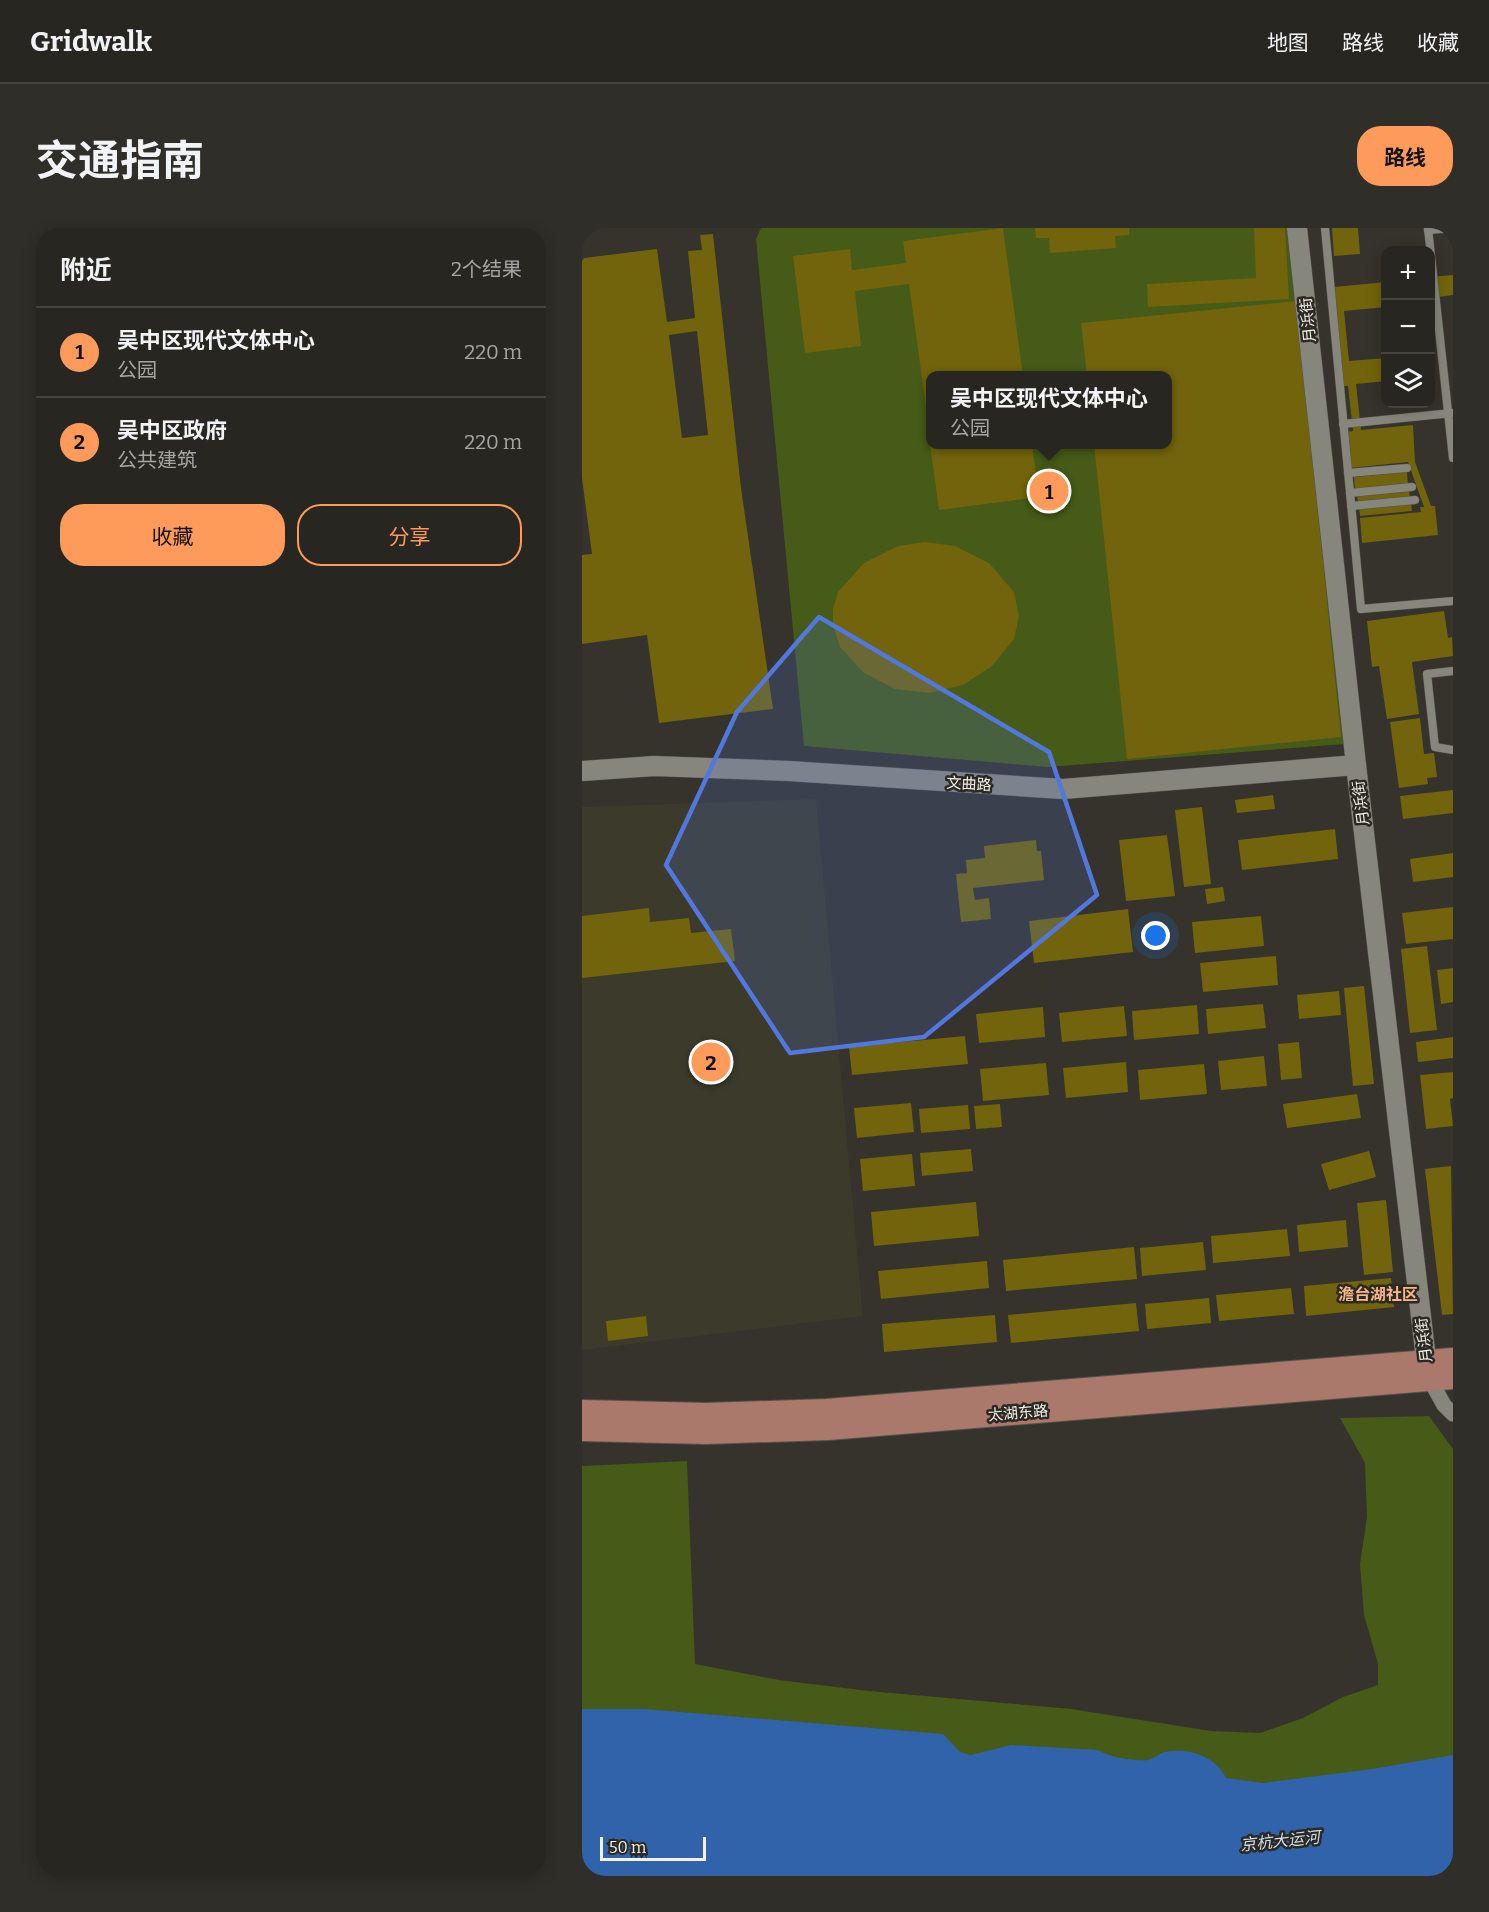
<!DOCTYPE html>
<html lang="zh">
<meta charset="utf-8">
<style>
body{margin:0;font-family:Bitter,"Noto Sans SC",serif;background:#302e29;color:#f1f3f6}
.controls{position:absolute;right:18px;top:18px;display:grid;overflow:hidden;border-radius:12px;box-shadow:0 3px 15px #0003}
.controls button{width:54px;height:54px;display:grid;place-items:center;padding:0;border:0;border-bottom:2px solid #44433e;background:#282620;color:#f1f3f6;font:30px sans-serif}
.scale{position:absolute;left:18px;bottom:15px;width:106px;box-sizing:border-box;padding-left:6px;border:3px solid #f2f1eb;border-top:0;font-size:16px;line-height:21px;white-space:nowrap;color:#f2f1eb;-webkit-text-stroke:4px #2b2921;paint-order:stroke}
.you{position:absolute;left:574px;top:708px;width:21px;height:21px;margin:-15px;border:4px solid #fff;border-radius:50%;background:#1a73e8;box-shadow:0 0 0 9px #1a73e833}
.badge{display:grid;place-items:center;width:39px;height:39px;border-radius:50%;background:#ff9b5a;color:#111;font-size:20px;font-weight:700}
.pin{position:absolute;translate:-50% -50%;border:3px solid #fff;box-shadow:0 2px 6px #0006}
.popup{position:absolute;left:344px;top:143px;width:246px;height:78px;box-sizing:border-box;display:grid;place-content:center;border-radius:12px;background:#282620;filter:drop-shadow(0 2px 4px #0005);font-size:20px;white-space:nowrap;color:#a5a5a5}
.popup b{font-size:22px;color:#f1f3f6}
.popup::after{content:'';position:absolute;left:50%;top:100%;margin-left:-12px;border:12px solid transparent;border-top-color:#282620}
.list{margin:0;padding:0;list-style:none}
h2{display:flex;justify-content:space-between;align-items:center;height:78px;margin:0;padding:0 24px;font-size:26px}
h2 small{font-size:20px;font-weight:400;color:#a5a5a5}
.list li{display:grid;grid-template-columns:39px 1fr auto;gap:18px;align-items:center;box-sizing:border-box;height:90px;padding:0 24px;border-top:2px solid #44433e}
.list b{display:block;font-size:22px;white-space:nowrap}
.list p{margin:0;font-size:20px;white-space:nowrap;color:#a5a5a5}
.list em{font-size:20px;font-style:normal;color:#a5a5a5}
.actions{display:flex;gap:12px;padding:18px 24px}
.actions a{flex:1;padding:14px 0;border:2px solid #ff9b5a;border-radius:24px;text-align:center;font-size:21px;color:#ff9b5a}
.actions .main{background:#ff9b5a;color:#111}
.icon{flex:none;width:33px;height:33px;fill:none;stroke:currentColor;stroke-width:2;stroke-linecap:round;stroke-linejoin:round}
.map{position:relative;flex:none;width:871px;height:1648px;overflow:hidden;border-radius:24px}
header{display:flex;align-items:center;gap:36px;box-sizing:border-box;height:84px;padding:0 30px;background:#282620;border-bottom:2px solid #44433e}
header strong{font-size:28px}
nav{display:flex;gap:33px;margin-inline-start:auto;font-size:21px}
.intro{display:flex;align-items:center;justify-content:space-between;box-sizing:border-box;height:144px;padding:0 36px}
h1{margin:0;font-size:42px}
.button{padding:15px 27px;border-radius:24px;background:#ff9b5a;color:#111;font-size:21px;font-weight:700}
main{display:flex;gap:36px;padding:0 36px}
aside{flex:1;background:#282620;border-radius:24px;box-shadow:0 3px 15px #0003}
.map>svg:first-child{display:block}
</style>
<header>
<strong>Gridwalk</strong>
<nav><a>地图</a><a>路线</a><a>收藏</a></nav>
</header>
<div class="intro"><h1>交通指南</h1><a class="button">路线</a></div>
<main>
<aside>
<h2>附近<small>2个结果</small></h2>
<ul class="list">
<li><span class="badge">1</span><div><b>吴中区现代文体中心</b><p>公园</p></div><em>220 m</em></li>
<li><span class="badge">2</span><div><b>吴中区政府</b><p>公共建筑</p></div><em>220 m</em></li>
</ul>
<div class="actions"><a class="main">收藏</a><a>分享</a></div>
</aside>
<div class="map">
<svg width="871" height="1648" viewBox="0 0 871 1648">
<rect width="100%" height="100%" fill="#35332b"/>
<path fill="#3c3a2b" d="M234,571L281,1088L0,1122V579Z"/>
<g fill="#455b17" fill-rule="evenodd">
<path d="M179,0H709L763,516L466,539L222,518L174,11ZM348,148H586V216H348Z"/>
<path d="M847,1188L871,1221V1564L0,1574V1238L105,1233L113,1436L197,1452L287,1463L489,1481L629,1503L678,1505L721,1490L761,1469L796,1457V1436L782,1387L778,1336L785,1289L783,1235L758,1190Z"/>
</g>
<path fill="#3063a9" d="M0,1481H62L361,1506L378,1524L389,1527L429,1517L516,1522C529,1530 551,1533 566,1532C572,1531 577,1525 583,1524C606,1519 634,1528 644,1550L681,1555L790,1541L871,1527V1648H0Z"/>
<g fill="#71640c" fill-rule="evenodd">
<path d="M421,0L441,148H348V208L327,56L273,63L279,118L223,125L211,28L268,21L270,42L324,35L321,13Z"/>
<path d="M453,0H547V7L533,8L534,20L468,25L467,10H454Z"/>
<path d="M672,0H703L707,71L566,79L565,56L674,50Z"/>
<path d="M750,0H776L778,26L752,28Z"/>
<path d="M131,6L159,260L191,481L77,495L65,407L0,416V327L10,326L0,250V33L2,30L75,21L85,94L113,90L106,23L120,22L118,7ZM115,103L126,207L100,210L87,107Z"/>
<path d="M871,47V67L848,70V49Z"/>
<path d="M804,54V79L762,83L767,133L804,130V153L774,156L779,202L831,197L833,234L849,278H853L856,307L780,315L778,290L839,284L838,279H842L826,234L768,240L764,204L771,203L766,158H761L752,59Z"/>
<path d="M714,73L759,509L545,531L512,216H586V148H505L499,95Z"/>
<path d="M348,216H450L457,269L357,282Z"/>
<path d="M825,244L826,257L773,262L772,249Z"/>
<path d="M827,261L828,270L776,276L775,266Z"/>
<path d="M829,274L830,283L778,288L777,279Z"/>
<path d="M343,314L373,318L407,335L432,364L437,388L432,411L410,438L381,457L347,465L313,461L282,445L258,419L251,397V381L256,364L282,335L316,318Z"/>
<path d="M862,383L866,410L870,409L871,428L830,434L837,486L805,491L797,438L790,439L785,393Z"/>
<path d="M838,490L842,526L852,525L855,549L845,550L846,556L817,560L808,494Z"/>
<path d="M871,562V585L821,591L818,568Z"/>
<path d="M691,567L693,581L655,585L653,572Z"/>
<path d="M620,579L629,656L602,659L593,582Z"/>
<path d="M753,601L756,631L660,642L656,612Z"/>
<path d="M585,607L593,668L544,673L537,612Z"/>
<path d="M454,612L455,623H459L462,652L391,660L393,672L407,670L409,691L379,694L374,646L385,645L384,632L403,630L402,618Z"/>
<path d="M871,625V649L831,654L828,631Z"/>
<path d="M641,659L643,673L625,676L623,661Z"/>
<path d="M871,679V711L824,716L820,685Z"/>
<path d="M67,680L68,694L107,690L109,705L149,701L153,733L0,750V688Z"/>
<path d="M546,681L551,724L452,735L447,693Z"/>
<path d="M679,688L682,718L613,725L610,694Z"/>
<path d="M845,718L855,802L828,805L819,721Z"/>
<path d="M694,728L696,757L621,764L618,735Z"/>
<path d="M871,740V774L859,776L855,742Z"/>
<path d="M782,758L792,856L771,858L762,760Z"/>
<path d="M757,763L759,787L717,791L715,767Z"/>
<path d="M681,776L684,800L626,806L624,781Z"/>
<path d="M615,777L617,806L552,812L550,783Z"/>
<path d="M542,778L545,808L480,814L477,785Z"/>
<path d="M461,779L463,809L397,815L394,786Z"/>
<path d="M383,808L386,836L270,847L267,819Z"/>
<path d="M871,809V830L836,834L834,814Z"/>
<path d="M717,814L720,850L699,852L696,816Z"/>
<path d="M682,828L685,858L639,862L636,833Z"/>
<path d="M544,834L546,864L484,870L481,840Z"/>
<path d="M464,835L467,867L401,873L398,841Z"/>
<path d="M622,836L625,866L558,872L556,842Z"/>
<path d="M871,844V870L868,871L871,898L844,901L838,847Z"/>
<path d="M775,866L779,890L705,900L701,876Z"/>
<path d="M329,875L332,904L275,910L272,880Z"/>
<path d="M418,876L420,899L394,901L392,878Z"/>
<path d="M386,877L388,901L339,905L337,881Z"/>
<path d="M389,921L391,943L340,948L338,925Z"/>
<path d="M787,923L794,949L747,962L739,936Z"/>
<path d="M330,926L333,958L281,963L278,931Z"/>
<path d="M869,938L871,1086L860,1087L843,941Z"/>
<path d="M804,972L811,1044L782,1047L775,975Z"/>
<path d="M394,974L397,1008L292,1018L289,984Z"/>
<path d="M764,992L766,1019L717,1024L715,997Z"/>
<path d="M705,1001L708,1028L631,1035L629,1008Z"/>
<path d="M621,1014L624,1042L560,1048L558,1020Z"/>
<path d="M552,1019L555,1051L424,1063L421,1032Z"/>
<path d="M405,1033L407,1060L299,1071L296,1043Z"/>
<path d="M809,1050L812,1079L724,1088L722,1058Z"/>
<path d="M709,1060L712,1086L637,1093L634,1067Z"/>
<path d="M627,1070L629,1095L565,1101L563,1076Z"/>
<path d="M554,1075L557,1103L429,1115L426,1087Z"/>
<path d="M413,1087L415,1114L302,1124L300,1096Z"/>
<path d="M64,1088L66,1108L26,1113L24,1093Z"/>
</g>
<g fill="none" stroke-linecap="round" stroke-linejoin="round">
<defs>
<g id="service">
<path d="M743,0L779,381L871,373"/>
<path d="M846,0L871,230"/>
<path d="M846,2L871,0"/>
<path d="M761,196L870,185"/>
<path d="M766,245L825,240"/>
<path d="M768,265L830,259"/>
<path d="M769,278L833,272"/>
<path d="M871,443L845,446L853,519L871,522"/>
</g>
<path id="minor" d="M847,1150L862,1177L871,1186"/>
<g id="tertiary">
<path d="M715,0L774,537L846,1148"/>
<path d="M0,543L72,538L207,543L481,561L774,537"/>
</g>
<g id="primary">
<path d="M0,1184L124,1187L245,1183L871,1132"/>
<path d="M0,1201L124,1204L246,1200L871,1149"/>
</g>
</defs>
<use href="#service" stroke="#54534b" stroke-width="9"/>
<use href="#minor" stroke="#54534b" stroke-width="16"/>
<use href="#tertiary" stroke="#54534b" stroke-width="21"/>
<use href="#primary" stroke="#54534b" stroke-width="26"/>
<use href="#service" stroke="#87867c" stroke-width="8"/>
<use href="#minor" stroke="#87867c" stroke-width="15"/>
<use href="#tertiary" stroke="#87867c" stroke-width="20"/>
<use href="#primary" stroke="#aa796c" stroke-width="24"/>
</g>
<path fill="#5277dd" fill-opacity="0.2" stroke="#5277dd" stroke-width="4.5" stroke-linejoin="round" d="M237,389L467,524L515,667L342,809L208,825L84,637L155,484Z"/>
<g text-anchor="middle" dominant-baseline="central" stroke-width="5" stroke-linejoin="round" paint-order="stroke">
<g font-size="15" fill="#f2f1eb" stroke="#2b2921">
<text transform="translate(726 92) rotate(-96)">月浜街</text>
<text transform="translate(387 556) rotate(3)">文曲路</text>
<text transform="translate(779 575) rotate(-97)">月浜街</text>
<text transform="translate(842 1112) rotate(-97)">月浜街</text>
<text transform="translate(436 1185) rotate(-5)">太湖东路</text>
</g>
<g font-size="16" font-weight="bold" fill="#fbb58a" stroke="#2b2921">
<text x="796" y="1066">澹台湖社区</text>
</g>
<g font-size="16" font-style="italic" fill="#d0def2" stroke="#2b2921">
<text transform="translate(698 1613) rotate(-6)">京杭大运河</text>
</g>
</g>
</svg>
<div class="controls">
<button>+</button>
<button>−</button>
<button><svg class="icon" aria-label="layers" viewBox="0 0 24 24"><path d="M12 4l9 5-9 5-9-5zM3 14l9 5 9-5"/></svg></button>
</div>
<div class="scale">50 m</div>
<div class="you"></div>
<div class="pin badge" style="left:467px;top:263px">1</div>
<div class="popup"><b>吴中区现代文体中心</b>公园</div>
<div class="pin badge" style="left:129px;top:834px">2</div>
</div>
</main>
